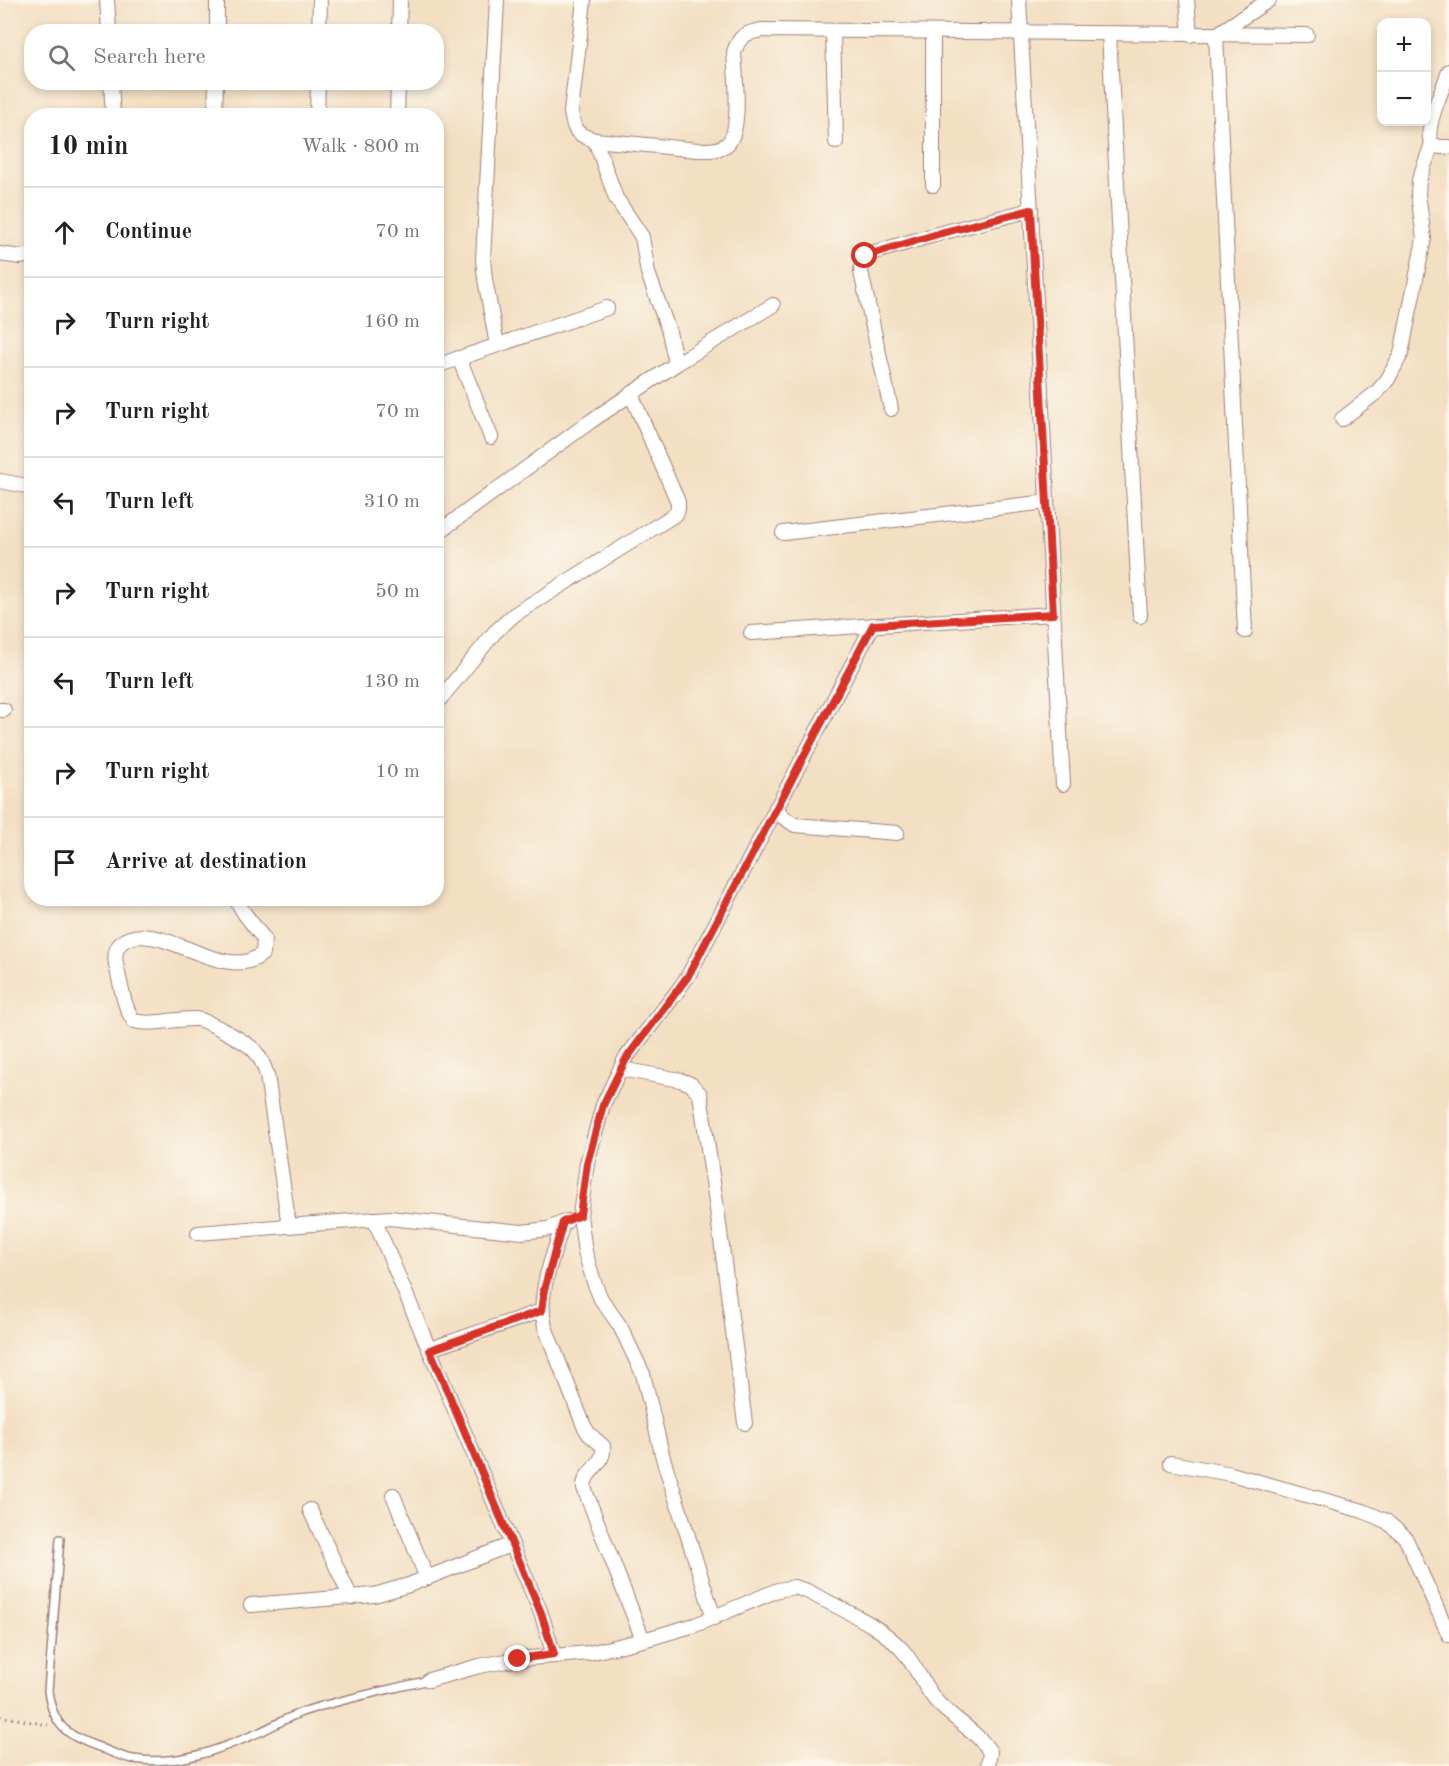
<!DOCTYPE html>
<meta charset="utf-8">
<style>
body{margin:0;font-family:"Old Standard TT",serif;background:#f6f6f6;color:#202124}
.controls{position:absolute;right:18px;top:18px;display:grid;overflow:hidden;border-radius:12px;box-shadow:0 3px 9px #0003}
.controls button{width:54px;height:54px;display:grid;place-items:center;padding:0;border:0;border-bottom:2px solid #e0e0e0;background:#fff;color:#202124;font:30px sans-serif}
.stop{position:absolute;width:18px;height:18px;margin:-14px;border:4px solid #d93025;border-radius:50%;background:#fff}
.stop.end{background:#d93025;border-color:#fff;box-shadow:0 2px 6px #0008}
.list{margin:0;padding:0;list-style:none}
h2{display:flex;justify-content:space-between;align-items:center;height:78px;margin:0;padding:0 24px;font-size:26px}
h2 small{font-size:20px;font-weight:400;color:#757577}
.list li{display:grid;grid-template-columns:39px 1fr auto;gap:18px;align-items:center;box-sizing:border-box;height:90px;padding:0 24px;border-top:2px solid #e0e0e0}
.list b{display:block;font-size:22px;white-space:nowrap}
.list em{font-size:20px;font-style:normal;color:#757577}
.icon{flex:none;width:33px;height:33px;fill:none;stroke:currentColor;stroke-width:2;stroke-linecap:round;stroke-linejoin:round}
.map{position:relative;flex:none;width:1449px;height:1766px;overflow:hidden}
.search{position:absolute;background:#fff;box-shadow:0 3px 9px #0003;left:24px;top:24px;width:420px;height:66px;display:flex;align-items:center;gap:15px;box-sizing:border-box;padding:0 21px;border-radius:24px;color:#757577;font-size:22px}
.panel{position:absolute;background:#fff;box-shadow:0 3px 9px #0003;left:24px;top:108px;width:420px;height:798px;border-radius:24px}
.map>svg:first-child{display:block}
</style>
<div class="map">
<svg width="1449" height="1766" viewBox="0 0 1449 1766">
<rect width="100%" height="100%" fill="#fbf7ec"/>
<filter id="ink" filterUnits="userSpaceOnUse"><feTurbulence type="fractalNoise" baseFrequency=".0167" numOctaves="2"/><feDisplacementMap in="SourceGraphic" scale="12" xChannelSelector="R" yChannelSelector="G"/><feConvolveMatrix kernelMatrix="1 2 1 2 8 2 1 2 1" color-interpolation-filters="sRGB"/></filter>
<filter id="wash" filterUnits="userSpaceOnUse"><feTurbulence type="fractalNoise" baseFrequency=".008" numOctaves="4" result="noise"/><feDisplacementMap in="SourceGraphic" scale="24" xChannelSelector="R" yChannelSelector="G"/><feGaussianBlur stdDeviation="1.35" result="paint"/><feColorMatrix in="noise" values="0 0 0 0 0 0 0 0 0 0 0 0 0 0 0 0 0 1.4 0 .05"/><feComposite in="paint" operator="in"/></filter>
<g filter="url(#wash)">
<rect width="100%" height="100%" fill="#f3dfc2"/>
</g>
<g filter="url(#ink)">
<g fill="none" stroke-linecap="round" stroke-linejoin="round">
<defs>
<path id="service" d="M60,1539L48,1691C53,1726 67,1736 99,1747C109,1751 121,1757 133,1759C178,1766 219,1750 260,1732C275,1725 290,1716 305,1711C346,1698 388,1690 429,1680"/>
<g id="minor">
<path d="M107,0L109,32"/>
<path d="M497,0L483,259L485,279L497,345"/>
<path d="M584,0L571,112C574,132 576,134 595,140L698,150C708,150 717,151 726,145C743,133 735,72 734,52C740,35 745,33 762,30L1307,35"/>
<path d="M1019,0L1063,784"/>
<path d="M1187,0L1190,35"/>
<path d="M833,31L836,142"/>
<path d="M217,32V0"/>
<path d="M319,32L320,0"/>
<path d="M399,32L400,0"/>
<path d="M933,33V185"/>
<path d="M1109,34L1140,616"/>
<path d="M1449,71C1445,85 1422,130 1432,143C1436,148 1443,147 1449,147"/>
<path d="M111,82L113,116"/>
<path d="M215,116L216,82"/>
<path d="M317,116L318,82"/>
<path d="M397,116L398,82"/>
<path d="M595,140L616,198L642,237L648,273L669,332L676,364"/>
<path d="M0,254L20,257L32,255"/>
<path d="M459,358L491,437"/>
<path d="M436,366L607,308"/>
<path d="M891,409L861,272C862,260 864,257 875,252L941,233L1031,210"/>
<path d="M1342,419L1377,392L1388,379L1401,354L1424,239L1418,193L1419,180L1432,144"/>
<path d="M0,481L32,487"/>
<path d="M783,533L1047,502"/>
<path d="M436,534L591,421L676,364L773,305"/>
<path d="M1245,631L1216,35L1269,0"/>
<path d="M751,633L1053,614"/>
<path d="M436,704L495,632L515,614L676,514L678,509V502L631,394"/>
<path d="M0,710H4"/>
<path d="M776,808L783,817L795,825L897,833"/>
<path d="M235,898L244,913L264,939L263,953C235,980 182,941 151,937C126,933 110,944 117,969C121,985 124,1009 134,1021C155,1026 175,1018 196,1019C207,1020 246,1042 254,1050C261,1058 264,1065 267,1075L289,1226"/>
<path d="M621,1069L680,1080L691,1084L700,1094L717,1209L745,1423"/>
<path d="M374,1219L541,1613L554,1655"/>
<path d="M563,1223C554,1256 536,1293 545,1327L584,1426L589,1434L603,1446C606,1465 583,1471 584,1488L643,1640"/>
<path d="M198,1233L389,1218L522,1232L548,1229L567,1221"/>
<path d="M430,1349L541,1311"/>
<path d="M1171,1463L1231,1474L1363,1511L1386,1521L1405,1537L1449,1635"/>
<path d="M393,1495L427,1578"/>
<path d="M310,1510L351,1598"/>
<path d="M251,1605L374,1595L409,1585L512,1544"/>
<path d="M714,1618L663,1458L643,1374L620,1326L601,1299L594,1282L585,1252L580,1215L587,1163L603,1105L625,1059L676,993L688,976L873,625"/>
<path d="M429,1680L479,1666L518,1659L589,1653L643,1640L695,1625L778,1590L794,1587L807,1591C838,1608 882,1625 904,1652C917,1668 924,1687 937,1702C954,1720 977,1731 990,1752L988,1766"/>
</g>
</defs>
<use href="#service" stroke="#9e7f76" stroke-width="10"/>
<use href="#minor" stroke="#9e7f76" stroke-width="16"/>
<path stroke="#9e7f76" stroke-width="3" stroke-dasharray="1.5 4.5" stroke-linecap="butt" d="M0,1716L48,1725"/>
<use href="#service" stroke="#fff" stroke-width="7"/>
<use href="#minor" stroke="#fff" stroke-width="14"/>
</g>
</g>
<g fill="none" stroke-linecap="round" stroke-linejoin="round" filter="url(#ink)">
<path stroke="#d93025" stroke-width="8" d="M518,1659L554,1654L541,1613L430,1350L541,1311L544,1290L563,1222L580,1215L587,1163L603,1105L626,1059L688,976L873,625L1053,614L1031,210L941,233L865,256"/>
</g>
</svg>
<div class="controls">
<button>+</button>
<button>−</button>
</div>
<div class="stop" style="left:865px;top:256px"></div>
<div class="stop end" style="left:518px;top:1659px"></div>
<div class="search"><svg class="icon" aria-label="search" viewBox="0 0 24 24"><circle cx="10" cy="10" r="6"/><path d="M15 15l6 6"/></svg>Search here</div>
<section class="panel">
<h2>10 min<small>Walk · 800 m</small></h2>
<ul class="list">
<li><svg class="icon" aria-label="ahead" viewBox="0 0 24 24"><path d="M12 20V5M6 11l6-6 6 6"/></svg><div><b>Continue</b></div><em>70 m</em></li>
<li><svg class="icon" aria-label="right" viewBox="0 0 24 24"><path d="M7 20v-9h11M14 6l5 5-5 5"/></svg><div><b>Turn right</b></div><em>160 m</em></li>
<li><svg class="icon" aria-label="right" viewBox="0 0 24 24"><path d="M7 20v-9h11M14 6l5 5-5 5"/></svg><div><b>Turn right</b></div><em>70 m</em></li>
<li><svg class="icon" aria-label="left" viewBox="0 0 24 24"><path d="M17 20v-9H6M10 6l-5 5 5 5"/></svg><div><b>Turn left</b></div><em>310 m</em></li>
<li><svg class="icon" aria-label="right" viewBox="0 0 24 24"><path d="M7 20v-9h11M14 6l5 5-5 5"/></svg><div><b>Turn right</b></div><em>50 m</em></li>
<li><svg class="icon" aria-label="left" viewBox="0 0 24 24"><path d="M17 20v-9H6M10 6l-5 5 5 5"/></svg><div><b>Turn left</b></div><em>130 m</em></li>
<li><svg class="icon" aria-label="right" viewBox="0 0 24 24"><path d="M7 20v-9h11M14 6l5 5-5 5"/></svg><div><b>Turn right</b></div><em>10 m</em></li>
<li><svg class="icon" aria-label="arrive" viewBox="0 0 24 24"><path d="M6 21V4h12l-3 4 3 4H6"/></svg><div><b>Arrive at destination</b></div></li>
</ul>
</section>
</div>
